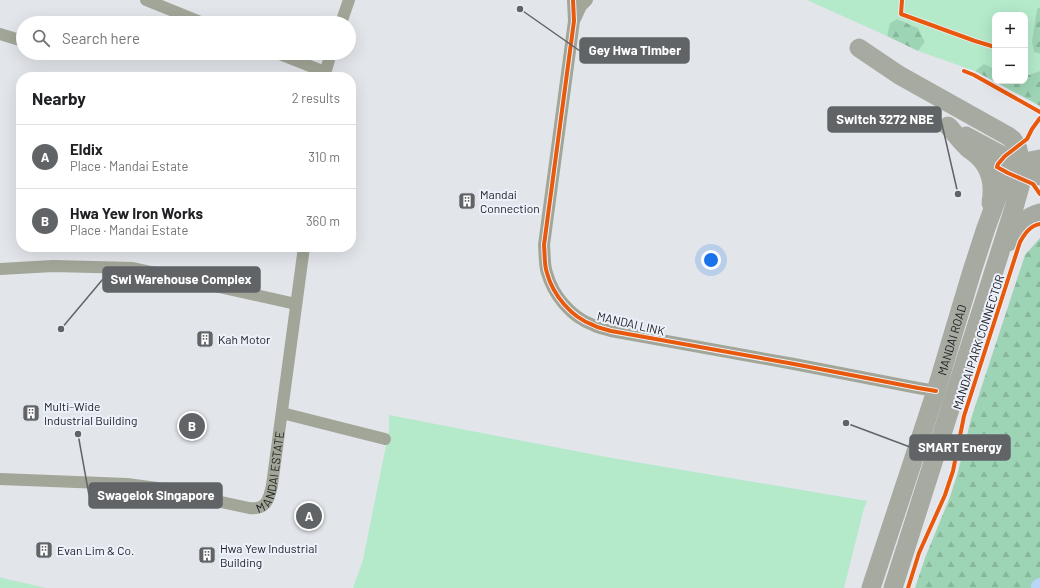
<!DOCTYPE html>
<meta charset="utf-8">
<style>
body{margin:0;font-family:Barlow,sans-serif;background:#f2f2f2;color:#202124}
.controls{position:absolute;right:12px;top:12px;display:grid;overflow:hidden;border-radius:8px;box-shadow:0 4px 16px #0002}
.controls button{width:36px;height:36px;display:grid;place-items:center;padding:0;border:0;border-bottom:1px solid #e0e0e0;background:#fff;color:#202124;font:20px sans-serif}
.you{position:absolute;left:711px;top:260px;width:14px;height:14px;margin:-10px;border:3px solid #fff;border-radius:50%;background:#1a73e8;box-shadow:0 0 0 6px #1a73e833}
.badge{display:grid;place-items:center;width:26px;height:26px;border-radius:50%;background:#616467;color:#fff;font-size:13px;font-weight:700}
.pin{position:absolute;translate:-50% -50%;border:2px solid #fff;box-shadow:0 1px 4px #0006}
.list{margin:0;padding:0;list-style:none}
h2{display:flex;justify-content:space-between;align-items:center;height:52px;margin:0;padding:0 16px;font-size:17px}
h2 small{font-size:13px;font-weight:400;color:#757577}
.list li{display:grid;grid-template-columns:26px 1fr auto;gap:12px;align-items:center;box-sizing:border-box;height:64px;padding:0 16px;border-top:1px solid #e0e0e0}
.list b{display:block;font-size:15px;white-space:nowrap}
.list p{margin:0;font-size:13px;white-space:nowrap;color:#757577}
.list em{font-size:13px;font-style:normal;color:#757577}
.icon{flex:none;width:22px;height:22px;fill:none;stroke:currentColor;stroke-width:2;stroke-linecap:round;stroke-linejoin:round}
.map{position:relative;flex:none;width:1040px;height:588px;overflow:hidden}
.search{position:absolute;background:#fff;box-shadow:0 4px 16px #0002;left:16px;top:16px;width:340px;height:44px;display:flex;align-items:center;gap:10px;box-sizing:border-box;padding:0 14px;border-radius:22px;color:#757577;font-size:15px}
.panel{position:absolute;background:#fff;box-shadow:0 4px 16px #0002;left:16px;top:72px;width:340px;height:180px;border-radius:16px}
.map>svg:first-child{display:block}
</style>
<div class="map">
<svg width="1040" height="588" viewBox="0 0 1040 588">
<defs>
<pattern id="forest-firs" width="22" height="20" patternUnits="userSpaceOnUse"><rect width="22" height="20" fill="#9dd4b5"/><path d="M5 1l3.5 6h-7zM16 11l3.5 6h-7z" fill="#87b69b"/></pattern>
</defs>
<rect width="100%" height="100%" fill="#e2e5ea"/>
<g fill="#b4e9ca">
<path d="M807,0H1040V7L1037,9L1034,52L1040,54V71L1029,75H1025V15H995V69L984,64L975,71L918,51L925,42L918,28L897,19L890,23L887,36Z"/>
<path d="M389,415L606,457L867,501L864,508L844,588H353L363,560L389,431Z"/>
<path d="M0,577L2,578L46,588H0Z"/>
</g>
<g fill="url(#forest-firs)">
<path d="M1040,7V54L1034,52L1032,41L1037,9Z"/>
<path d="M897,19L918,28L925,42L918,51L887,36L890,23Z"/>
<path d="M984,64L995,69V81H1025V75H1029L1040,71V106L975,71Z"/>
<path d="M1040,238V588H915L925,558L950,497L958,472L971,419L1025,255Z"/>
</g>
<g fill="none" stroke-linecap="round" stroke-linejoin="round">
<path stroke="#b8d7f8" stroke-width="18" d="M1040,588V587"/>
<g stroke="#a1a698" stroke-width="12">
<path d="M146,0L203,23"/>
<path d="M573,0L574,21L544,245C545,254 544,265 547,273C553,295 571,317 593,325C598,328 605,329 611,331L794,364L918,388L936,391"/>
<path d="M575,19L581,6L587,0"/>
<path d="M341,23L349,0"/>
<path d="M0,34L23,41"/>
<path d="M61,53H63"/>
<path d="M277,53L325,72"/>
<path d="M324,77L331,53"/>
<path d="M0,269L53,266L133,268L296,304"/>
<path d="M282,413L385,439"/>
<path id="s1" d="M0,479L127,484L157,488L249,508C266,510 269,500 272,485L304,247"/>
</g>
<g stroke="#a6aaa0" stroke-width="19">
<path d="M859,48L899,75L1008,136L1013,140L1017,146L1020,158L1022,179L1014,208L893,588"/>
<path d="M948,126C955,133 961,142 969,149C972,151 976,154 979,157C991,169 994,186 991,203"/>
<path d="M966,136L1040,176"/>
<path d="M1008,242C1016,229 1024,217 1040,213"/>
<path id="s2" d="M871,588L936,391L972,271L986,228L1003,182L1008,173L1030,161L1040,159"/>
</g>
<defs>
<g id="cycleway">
<path d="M573,0L574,21L544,245C545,254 544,265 547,273C553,295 571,317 593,325C598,328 605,329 611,331L794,364L918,388L936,391"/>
<path d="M902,0L901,14L975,41L995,47"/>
<path d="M964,71L974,75L1040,112"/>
<path d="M1040,118L1032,129L1027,139L1005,156L998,164L997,167L1008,173L1033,184L1040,194"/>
<path d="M908,588L919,553L945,495L953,471L964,416L1020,242C1025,233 1030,226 1040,224"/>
</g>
</defs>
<use href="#cycleway" stroke="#edf1fb" stroke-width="6"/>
<use href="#cycleway" stroke="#e8590c" stroke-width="4"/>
</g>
<defs>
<symbol id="building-square" viewBox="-11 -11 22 22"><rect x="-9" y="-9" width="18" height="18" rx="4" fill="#616467" stroke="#edf1fb"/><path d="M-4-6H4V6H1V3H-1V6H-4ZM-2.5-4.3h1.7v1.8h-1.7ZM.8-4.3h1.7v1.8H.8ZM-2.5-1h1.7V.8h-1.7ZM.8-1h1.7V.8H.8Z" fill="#fff"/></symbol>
</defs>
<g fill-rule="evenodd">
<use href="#building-square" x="457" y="191" width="20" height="20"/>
<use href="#building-square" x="195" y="329" width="20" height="20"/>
<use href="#building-square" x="21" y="403" width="20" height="20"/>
<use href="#building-square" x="34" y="540" width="20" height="20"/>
<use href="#building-square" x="197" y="545" width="20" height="20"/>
</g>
<g text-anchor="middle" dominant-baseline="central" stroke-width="4" stroke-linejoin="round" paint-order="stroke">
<g font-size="12" fill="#1c1e21" stroke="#edf1fb" text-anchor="start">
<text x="480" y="194">Mandai<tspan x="480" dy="14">Connection</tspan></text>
<text x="218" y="339">Kah Motor</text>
<text x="44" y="406">Multi-Wide<tspan x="44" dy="14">Industrial Building</tspan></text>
<text x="220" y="548">Hwa Yew Industrial<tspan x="220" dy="14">Building</tspan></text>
<text x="57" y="550">Evan Lim &amp; Co.</text>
</g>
<g font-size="12" fill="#1c1e21" stroke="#edf1fb">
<text transform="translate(631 323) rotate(13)">MANDAI LINK</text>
<text stroke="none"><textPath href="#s2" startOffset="261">MANDAI ROAD</textPath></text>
<text transform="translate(978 342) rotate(-72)">MANDAI PARK CONNECTOR</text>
<text stroke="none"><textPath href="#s1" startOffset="301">MANDAI ESTATE</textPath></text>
</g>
</g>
<path fill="none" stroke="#616467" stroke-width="1.5" d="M520 9L580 51M958 194L941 120M61 329L103 279M846 423L910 447M78 434L89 495"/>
<g fill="#616467" stroke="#edf1fb" stroke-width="1.5">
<circle cx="520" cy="9" r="4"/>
<circle cx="958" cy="194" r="4"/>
<circle cx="61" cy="329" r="4"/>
<circle cx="846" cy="423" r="4"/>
<circle cx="78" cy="434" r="4"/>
</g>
<g fill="#616467" stroke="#616467" stroke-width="1.5">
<rect x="580" y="38" width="109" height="25" rx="4"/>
<rect x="828" y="107" width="113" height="25" rx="4"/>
<rect x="103" y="267" width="157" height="25" rx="4"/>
<rect x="910" y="435" width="100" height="25" rx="4"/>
<rect x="89" y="483" width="133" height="25" rx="4"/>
</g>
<g font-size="13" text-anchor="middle" font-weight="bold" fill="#fff">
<text x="635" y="55">Gey Hwa Timber</text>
<text x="885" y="124">Switch 3272 NBE</text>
<text x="181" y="284">Swi Warehouse Complex</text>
<text x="960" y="452">SMART Energy</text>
<text x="156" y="500">Swagelok Singapore</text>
</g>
</svg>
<div class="controls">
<button>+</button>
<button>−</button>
</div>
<div class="you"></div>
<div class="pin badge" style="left:309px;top:516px">A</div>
<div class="pin badge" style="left:192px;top:426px">B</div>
<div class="search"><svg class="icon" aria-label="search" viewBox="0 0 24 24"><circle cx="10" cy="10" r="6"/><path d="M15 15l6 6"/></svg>Search here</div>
<section class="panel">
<h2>Nearby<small>2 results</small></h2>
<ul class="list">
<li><span class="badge">A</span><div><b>Eldix</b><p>Place · Mandai Estate</p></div><em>310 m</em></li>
<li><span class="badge">B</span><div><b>Hwa Yew Iron Works</b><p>Place · Mandai Estate</p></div><em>360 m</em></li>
</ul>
</section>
</div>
